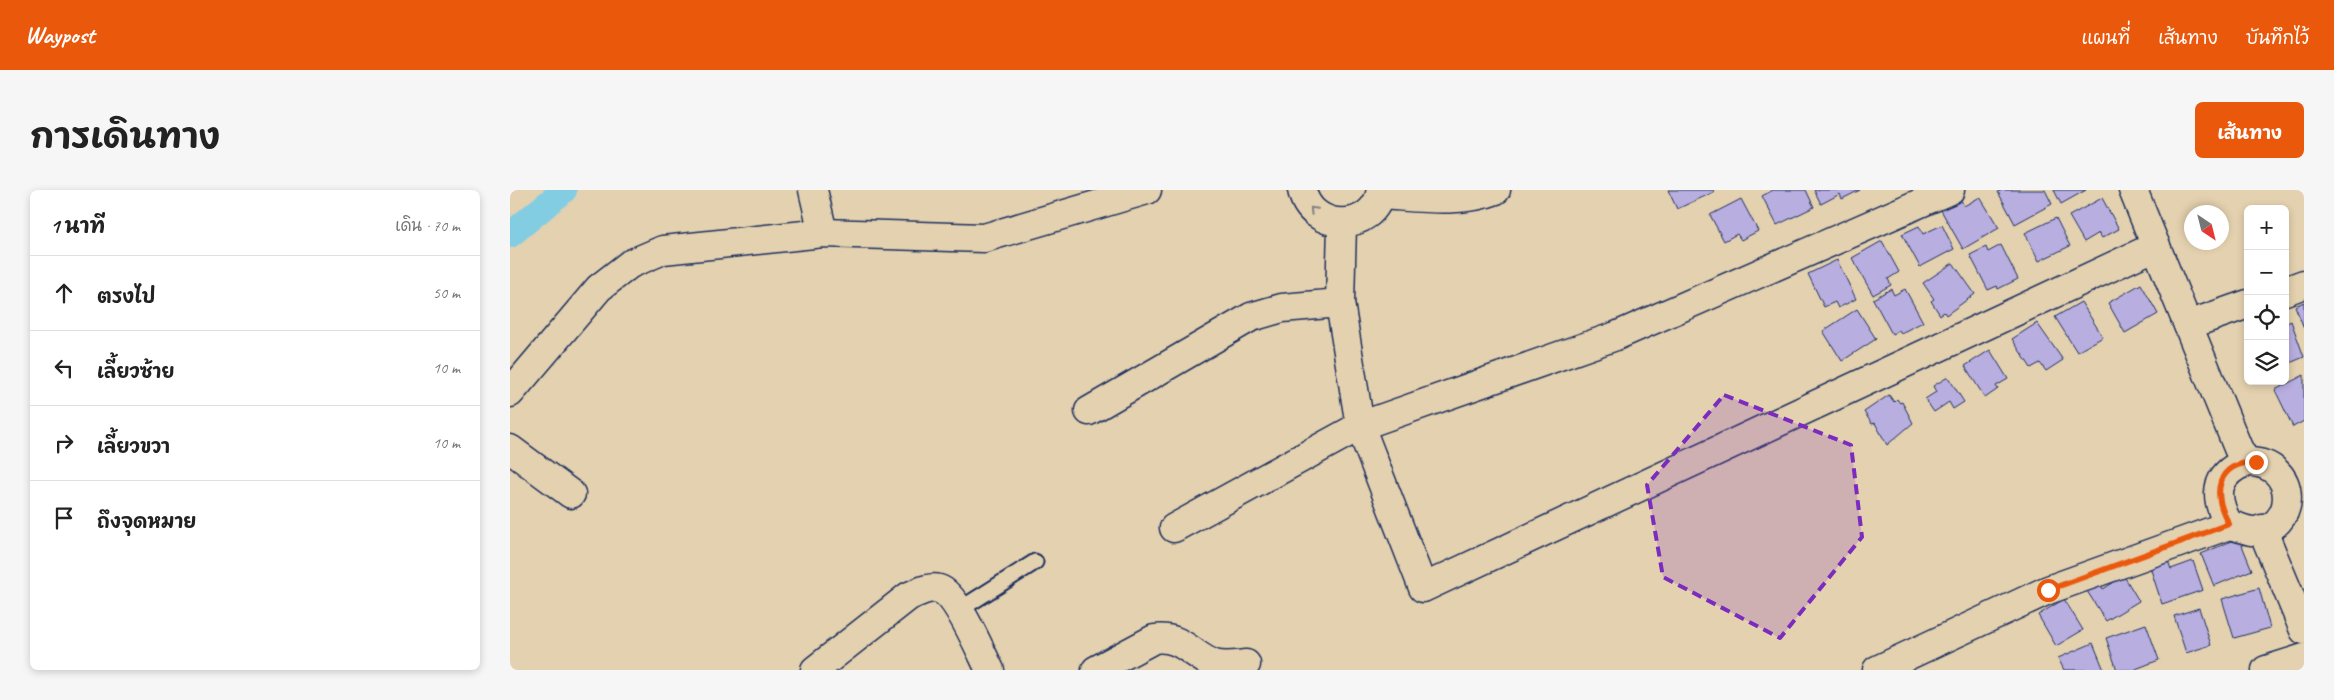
<!DOCTYPE html>
<html lang="th">
<meta charset="utf-8">
<style>
body{margin:0;font-family:Caveat,"Playpen Sans Thai",sans-serif;background:#f6f6f6;color:#222}
.controls{position:absolute;right:15px;top:15px;display:grid;overflow:hidden;border-radius:8px;box-shadow:0 2px 8px #0003}
.controls button{width:45px;height:45px;display:grid;place-items:center;padding:0;border:0;border-bottom:1px solid #e0e0e0;background:#fff;color:#222;font:25px sans-serif}
.compass{position:absolute;left:1674px;top:15px;width:45px;height:45px;border-radius:50%;background:#fff;box-shadow:0 2px 8px #0003;rotate:145deg}
.stop{position:absolute;width:15px;height:15px;margin:-11px;border:4px solid #ea580c;border-radius:50%;background:#fff}
.stop.end{background:#ea580c;border-color:#fff;box-shadow:0 1px 5px #0008}
.list{margin:0;padding:0;list-style:none}
h2{display:flex;justify-content:space-between;align-items:center;height:65px;margin:0;padding:0 20px;font-size:21px}
h2 small{font-size:16px;font-weight:400;color:#767676}
.list li{display:grid;grid-template-columns:32px 1fr auto;gap:15px;align-items:center;box-sizing:border-box;height:75px;padding:0 20px;border-top:1px solid #e0e0e0}
.list b{display:block;font-size:19px;white-space:nowrap}
.list em{font-size:16px;font-style:normal;color:#767676}
.icon{flex:none;width:28px;height:28px;fill:none;stroke:currentColor;stroke-width:2;stroke-linecap:round;stroke-linejoin:round}
.map{position:relative;flex:none;width:1794px;height:480px;overflow:hidden;border-radius:8px}
header{display:flex;align-items:center;gap:30px;box-sizing:border-box;height:70px;padding:0 25px;background:#ea580c;color:#fff}
header strong{font-size:24px}
nav{display:flex;gap:28px;margin-inline-start:auto;font-size:18px}
.intro{display:flex;align-items:center;justify-content:space-between;box-sizing:border-box;height:120px;padding:0 30px}
h1{margin:0;font-size:35px}
.button{padding:12px 22px;border-radius:8px;background:#ea580c;color:#fff;font-size:18px;font-weight:700}
main{display:flex;gap:30px;padding:0 30px}
aside{flex:1;background:#fff;border-radius:8px;box-shadow:0 2px 8px #0003}
.map>svg:first-child{display:block}
</style>
<header>
<strong>Waypost</strong>
<nav><a>แผนที่</a><a>เส้นทาง</a><a>บันทึกไว้</a></nav>
</header>
<div class="intro"><h1>การเดินทาง</h1><a class="button">เส้นทาง</a></div>
<main>
<aside>
<h2>1 นาที<small>เดิน · 70 m</small></h2>
<ul class="list">
<li><svg class="icon" aria-label="ahead" viewBox="0 0 24 24"><path d="M12 20V5M6 11l6-6 6 6"/></svg><div><b>ตรงไป</b></div><em>50 m</em></li>
<li><svg class="icon" aria-label="left" viewBox="0 0 24 24"><path d="M17 20v-9H6M10 6l-5 5 5 5"/></svg><div><b>เลี้ยวซ้าย</b></div><em>10 m</em></li>
<li><svg class="icon" aria-label="right" viewBox="0 0 24 24"><path d="M7 20v-9h11M14 6l5 5-5 5"/></svg><div><b>เลี้ยวขวา</b></div><em>10 m</em></li>
<li><svg class="icon" aria-label="arrive" viewBox="0 0 24 24"><path d="M6 21V4h12l-3 4 3 4H6"/></svg><div><b>ถึงจุดหมาย</b></div></li>
</ul>
</aside>
<div class="map">
<svg width="1794" height="480" viewBox="0 0 1794 480">
<rect width="100%" height="100%" fill="#e4d1af"/>
<filter id="ink" filterUnits="userSpaceOnUse"><feTurbulence type="fractalNoise" baseFrequency=".02" numOctaves="2"/><feDisplacementMap in="SourceGraphic" scale="10" xChannelSelector="R" yChannelSelector="G"/><feConvolveMatrix kernelMatrix="1 2 1 2 8 2 1 2 1" color-interpolation-filters="sRGB"/></filter>
<g filter="url(#ink)">
<g fill="none" stroke-linecap="round" stroke-linejoin="round">
<path stroke="#83cde3" stroke-width="26" d="M0,45L54,0"/>
</g>
<g fill="#b8aee0" stroke="#1b2f5e">
<path d="M1158,0H1203L1204,2L1167,19Z"/>
<path d="M1263,0H1296L1304,17L1267,35L1252,6Z"/>
<path d="M1304,0H1350L1332,9L1330,4L1311,14Z"/>
<path d="M1492,0H1535L1542,14L1505,34L1488,2Z"/>
<path d="M1544,0H1576L1551,14Z"/>
<path d="M1448,4L1454,16L1470,7L1489,38L1453,59L1428,15Z"/>
<path d="M1592,8L1609,39L1592,48L1589,43L1574,52L1559,26Z"/>
<path d="M1231,9L1248,41L1231,50L1227,44L1214,51L1200,25Z"/>
<path d="M1546,28L1560,56L1529,71L1515,43Z"/>
<path d="M1432,35L1444,59L1410,77L1392,44L1409,36L1413,44Z"/>
<path d="M1372,51L1389,82L1378,89L1381,95L1363,105L1342,68Z"/>
<path d="M1491,55L1508,89L1488,99L1487,96L1478,100L1460,65L1476,57L1478,62Z"/>
<path d="M1327,70L1346,109L1328,118L1325,112L1314,117L1298,84Z"/>
<path d="M1443,73L1465,104L1436,125L1434,122L1430,125L1421,111L1424,109L1413,93Z"/>
<path d="M1631,94L1648,124L1615,143L1598,113Z"/>
<path d="M1381,99L1384,105L1395,99L1413,132L1391,143L1389,140L1382,144L1363,109Z"/>
<path d="M1571,112L1593,147L1567,162L1545,127Z"/>
<path d="M1794,112V138L1785,116Z"/>
<path d="M1347,119L1366,149L1332,171L1313,141Z"/>
<path d="M1781,131L1794,167L1775,175V134Z"/>
<path d="M1527,133L1553,170L1536,181L1530,173L1521,178L1502,149Z"/>
<path d="M1480,160L1498,189L1486,196L1488,199L1475,208L1455,176Z"/>
<path d="M1794,185V231L1783,237L1765,200Z"/>
<path d="M1438,187L1454,212L1443,219L1439,212L1424,222L1415,209L1426,202L1423,196Z"/>
<path d="M1379,205L1384,212L1387,209L1390,213L1392,212L1403,233L1377,255L1365,233L1362,234L1354,222Z"/>
<path d="M1729,348L1742,380L1704,396L1691,364Z"/>
<path d="M1658,371L1661,379L1683,371L1693,400L1652,414L1640,377Z"/>
<path d="M1614,386L1629,411L1596,431L1577,401L1590,394L1593,399Z"/>
<path d="M1749,398L1760,438L1724,448L1712,409Z"/>
<path d="M1554,409L1573,440L1546,456L1528,425Z"/>
<path d="M1689,418L1701,455L1676,463L1664,426Z"/>
<path d="M1636,434L1649,470L1623,480H1607L1596,448Z"/>
<path d="M1583,453L1594,480H1554L1548,468Z"/>
</g>
<g fill="none" stroke-linecap="round" stroke-linejoin="round">
<defs>
<path id="lane" d="M449,420L525,372"/>
<g id="street">
<path d="M303,0L313,43"/>
<path d="M792,0C800,42 864,44 871,0"/>
<path d="M1623,0L1728,258L1736,272"/>
<path d="M870,5C907,7 951,14 986,0"/>
<path d="M832,34L830,113L850,236L913,398L1646,56"/>
<path d="M1775,101L1794,94"/>
<path d="M1678,135L1738,114"/>
<path d="M0,203L89,98L120,74L153,60L313,43L474,48L637,0"/>
<path d="M579,221L741,127L772,118L830,113"/>
<path d="M0,259L61,304"/>
<path d="M1736,272C1791,270 1788,343 1742,341C1734,340 1727,336 1719,335C1704,308 1703,285 1736,272Z"/>
<path d="M664,338L850,236L1106,146L1440,0"/>
<path d="M1752,339L1794,440"/>
<path d="M305,480L399,406C407,403 419,396 429,399C447,404 471,463 480,480"/>
<path d="M586,480L644,449C672,445 682,466 704,474C715,477 725,475 736,474"/>
<path d="M1367,480L1538,400L1719,335"/>
<path d="M1756,480L1794,468"/>
</g>
</defs>
<use href="#lane" stroke="#1b2f5e" stroke-width="19"/>
<use href="#street" stroke="#1b2f5e" stroke-width="31"/>
<use href="#lane" stroke="#e4d1af" stroke-width="15"/>
<use href="#street" stroke="#e4d1af" stroke-width="28"/>
</g>
<defs><path id="oneway-chevron" d="M-2-3.5L2.5 0L-2 3.5" fill="none" stroke-width="1.6" stroke-linecap="round" stroke-linejoin="round" transform="scale(1.25)"/></defs>
<use stroke="#808086" href="#oneway-chevron" transform="translate(803 20) rotate(-134)"/>
</g>
<g fill="none" stroke-linecap="round" stroke-linejoin="round" filter="url(#ink)">
<path stroke="#ea580c" stroke-width="6" d="M1538,400L1719,334C1702,304 1705,273 1746,272"/>
</g>
<path fill="#7b2cbf" fill-opacity="0.2" stroke="#7b2cbf" stroke-width="4" stroke-dasharray="10 6" stroke-linejoin="round" d="M1214,205L1341,255L1352,347L1270,448L1153,387L1137,295Z"/>
</svg>
<div class="controls">
<button>+</button>
<button>−</button>
<button><svg class="icon" aria-label="locate" viewBox="0 0 24 24"><circle cx="12" cy="12" r="6"/><path d="M12 2v4M12 18v4M2 12h4M18 12h4"/></svg></button>
<button><svg class="icon" aria-label="layers" viewBox="0 0 24 24"><path d="M12 4l9 5-9 5-9-5zM3 14l9 5 9-5"/></svg></button>
</div>
<svg class="compass" viewBox="-18 -18 36 36"><path d="M0-13l5 13h-10z" fill="#e53935"/><path d="M0 13l5-13h-10z" fill="#767676"/></svg>
<div class="stop" style="left:1538px;top:400px"></div>
<div class="stop end" style="left:1746px;top:272px"></div>
</div>
</main>
